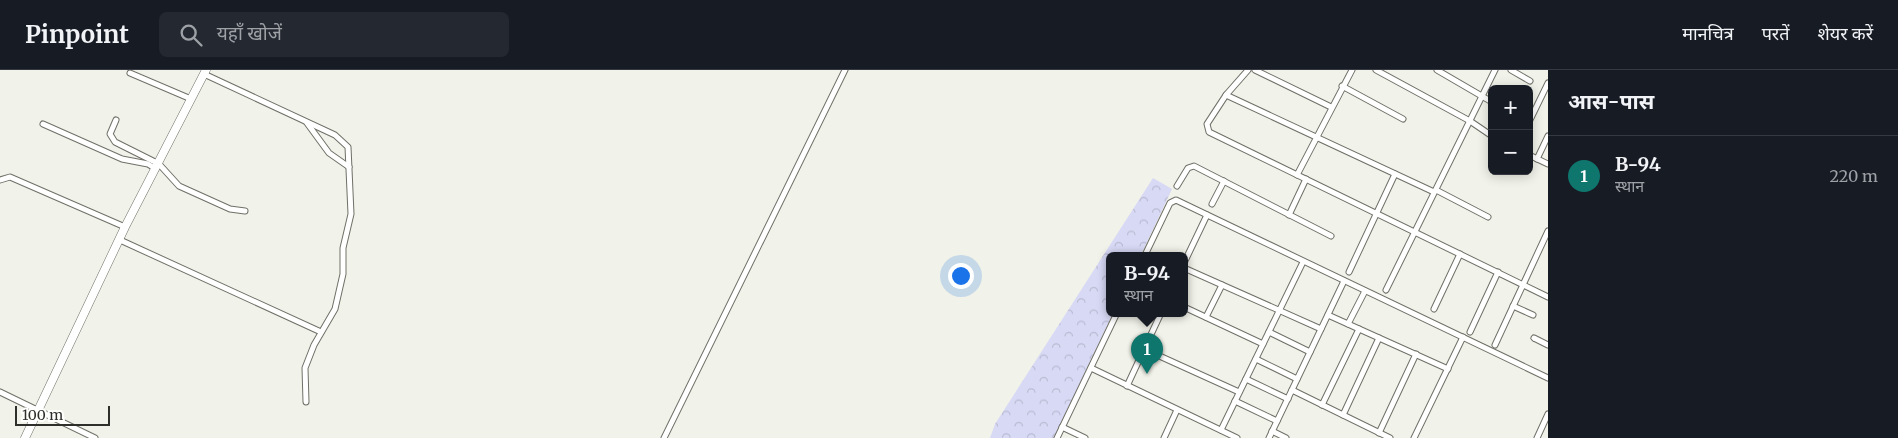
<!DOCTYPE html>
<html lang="hi">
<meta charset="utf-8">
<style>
body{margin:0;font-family:Merriweather,"Noto Sans Devanagari",serif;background:#242831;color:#f1f3f6}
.controls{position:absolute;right:15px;top:15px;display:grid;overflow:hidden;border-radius:8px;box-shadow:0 2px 12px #0003}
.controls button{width:45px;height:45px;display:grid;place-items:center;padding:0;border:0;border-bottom:1px solid #363941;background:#171b24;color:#f1f3f6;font:25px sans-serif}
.scale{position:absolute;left:15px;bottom:12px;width:95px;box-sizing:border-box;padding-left:5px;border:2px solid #2e2e2b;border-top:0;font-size:14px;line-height:18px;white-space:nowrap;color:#2e2e2b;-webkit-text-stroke:4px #fffffe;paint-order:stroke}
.you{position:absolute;left:960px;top:205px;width:18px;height:18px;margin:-12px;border:4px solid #fff;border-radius:50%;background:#1a73e8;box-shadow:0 0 0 8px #1a73e833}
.badge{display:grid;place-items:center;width:32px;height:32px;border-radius:50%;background:#0f766e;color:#fff;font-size:16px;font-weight:700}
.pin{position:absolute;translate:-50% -41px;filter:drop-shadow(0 1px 2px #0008)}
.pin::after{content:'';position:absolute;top:26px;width:18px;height:15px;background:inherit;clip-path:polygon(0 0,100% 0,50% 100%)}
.popup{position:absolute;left:1106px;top:182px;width:82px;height:65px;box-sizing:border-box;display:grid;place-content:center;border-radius:8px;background:#171b24;filter:drop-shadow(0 1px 4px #0005);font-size:16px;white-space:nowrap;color:#9ea1a6}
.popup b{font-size:19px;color:#f1f3f6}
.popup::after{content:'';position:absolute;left:50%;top:100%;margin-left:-10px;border:10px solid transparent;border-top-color:#171b24}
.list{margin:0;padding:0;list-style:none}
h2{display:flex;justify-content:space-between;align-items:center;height:65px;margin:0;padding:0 20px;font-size:21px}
h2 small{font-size:16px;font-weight:400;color:#9ea1a6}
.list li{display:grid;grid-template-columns:32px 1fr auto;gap:15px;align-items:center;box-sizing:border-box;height:80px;padding:0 20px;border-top:1px solid #363941}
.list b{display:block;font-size:19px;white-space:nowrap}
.list p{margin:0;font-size:16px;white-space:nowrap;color:#9ea1a6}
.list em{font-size:16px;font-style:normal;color:#9ea1a6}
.icon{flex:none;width:28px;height:28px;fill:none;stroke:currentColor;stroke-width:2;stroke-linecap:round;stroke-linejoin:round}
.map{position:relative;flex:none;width:1548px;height:368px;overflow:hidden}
header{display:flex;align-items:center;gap:30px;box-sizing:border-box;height:70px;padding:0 25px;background:#171b24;border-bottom:1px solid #363941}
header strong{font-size:24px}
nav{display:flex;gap:28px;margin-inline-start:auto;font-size:18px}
.search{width:350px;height:45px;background:#242831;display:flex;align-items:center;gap:12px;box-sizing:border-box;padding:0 18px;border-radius:8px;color:#9ea1a6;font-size:19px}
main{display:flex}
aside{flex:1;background:#171b24}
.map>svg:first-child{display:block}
</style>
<header>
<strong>Pinpoint</strong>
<div class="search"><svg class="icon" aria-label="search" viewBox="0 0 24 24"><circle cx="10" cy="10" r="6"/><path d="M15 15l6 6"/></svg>यहाँ खोजें</div>
<nav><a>मानचित्र</a><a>परतें</a><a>शेयर करें</a></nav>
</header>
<main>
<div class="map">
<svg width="1548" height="368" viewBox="0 0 1548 368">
<defs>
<pattern id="forest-crowns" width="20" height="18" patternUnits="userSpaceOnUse" patternTransform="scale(1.25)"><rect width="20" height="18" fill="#d8d9f5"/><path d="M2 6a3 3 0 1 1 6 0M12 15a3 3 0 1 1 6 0" fill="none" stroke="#babbd2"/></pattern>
</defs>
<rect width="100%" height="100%" fill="#f1f2e9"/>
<path fill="url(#forest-crowns)" d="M1153,108L1172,119L1141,185H1110V243H1113L1054,368H990L995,354Z"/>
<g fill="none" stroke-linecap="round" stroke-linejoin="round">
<defs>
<g id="street">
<path d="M1248,0L1226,25L1207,54L1209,62L1548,227"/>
<path d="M1255,0L1331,37"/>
<path d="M1376,0L1470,51L1492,66"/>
<path d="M1437,0L1492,32"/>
<path d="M1511,0L1530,11"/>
<path d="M130,3L191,29"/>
<path d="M204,4L335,65L348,77L351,144L343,178V204L335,239L314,275L305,298L306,332"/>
<path d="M1342,16L1403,49"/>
<path d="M1226,25L1434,122"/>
<path d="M116,50L110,64L115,72L159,94L179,116L230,139L245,141"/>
<path d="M1529,52L1548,13"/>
<path d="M307,53L329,83L349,97"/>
<path d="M43,54L122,89L148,94L156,99"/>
<path d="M1529,85L1548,94"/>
<path d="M1537,89L1548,66"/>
<path d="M1297,105L1352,0"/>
<path d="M0,110L10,107L125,157"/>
<path d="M1177,116L1188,98L1194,96L1331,166"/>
<path d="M1436,120L1488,147"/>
<path d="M1212,134L1224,111"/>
<path d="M1289,145L1306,109"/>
<path d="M120,170L321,262"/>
<path d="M1145,185L1170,133L1176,130L1548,308"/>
<path d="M1184,193L1207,145"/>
<path d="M1184,198L1321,259"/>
<path d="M1349,202L1395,104"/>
<path d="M1386,220L1495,0"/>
<path d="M1513,236L1533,245"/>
<path d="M1184,237L1263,274"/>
<path d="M1434,239L1460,184"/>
<path d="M1328,245L1448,299"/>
<path d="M1206,247L1222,215"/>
<path d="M1348,254L1365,221"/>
<path d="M1269,262L1310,282"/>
<path d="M1470,262L1498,202"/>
<path d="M1534,268L1548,275"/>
<path d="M1495,275L1548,161"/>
<path d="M1144,279L1239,322"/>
<path d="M1256,289L1297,309"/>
<path d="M1091,298L1237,368"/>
<path d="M1246,309L1288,329"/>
<path d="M1127,316L1161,243"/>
<path d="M1292,320L1390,368"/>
<path d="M0,322L95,368"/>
<path d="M1235,331L1277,351"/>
<path d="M1322,335L1359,259"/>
<path d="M1343,345L1379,268"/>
<path d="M1062,357L1085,368"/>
<path d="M1221,360L1303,192"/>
<path d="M1272,361L1286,368"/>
<path d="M1379,363L1416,284"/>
<path d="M664,368L845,0"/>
<path d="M1057,368L1117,243"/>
<path d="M1164,368L1177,340"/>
<path d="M1269,368L1344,211"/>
<path d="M1414,368L1463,267"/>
<path d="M1537,368L1548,344"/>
</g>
<path id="secondary" d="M25,368L125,157L206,0"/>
</defs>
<use href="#street" stroke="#707068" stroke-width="7"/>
<use href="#secondary" stroke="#707068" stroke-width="9"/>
<use href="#street" stroke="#fff" stroke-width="5"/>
<use href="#secondary" stroke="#fff" stroke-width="8"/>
</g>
</svg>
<div class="controls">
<button>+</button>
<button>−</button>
</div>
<div class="scale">100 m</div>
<div class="you"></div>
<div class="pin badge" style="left:1147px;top:304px">1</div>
<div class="popup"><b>B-94</b>स्थान</div>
</div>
<aside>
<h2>आस-पास<small></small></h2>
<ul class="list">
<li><span class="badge">1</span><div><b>B-94</b><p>स्थान</p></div><em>220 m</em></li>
</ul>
</aside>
</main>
